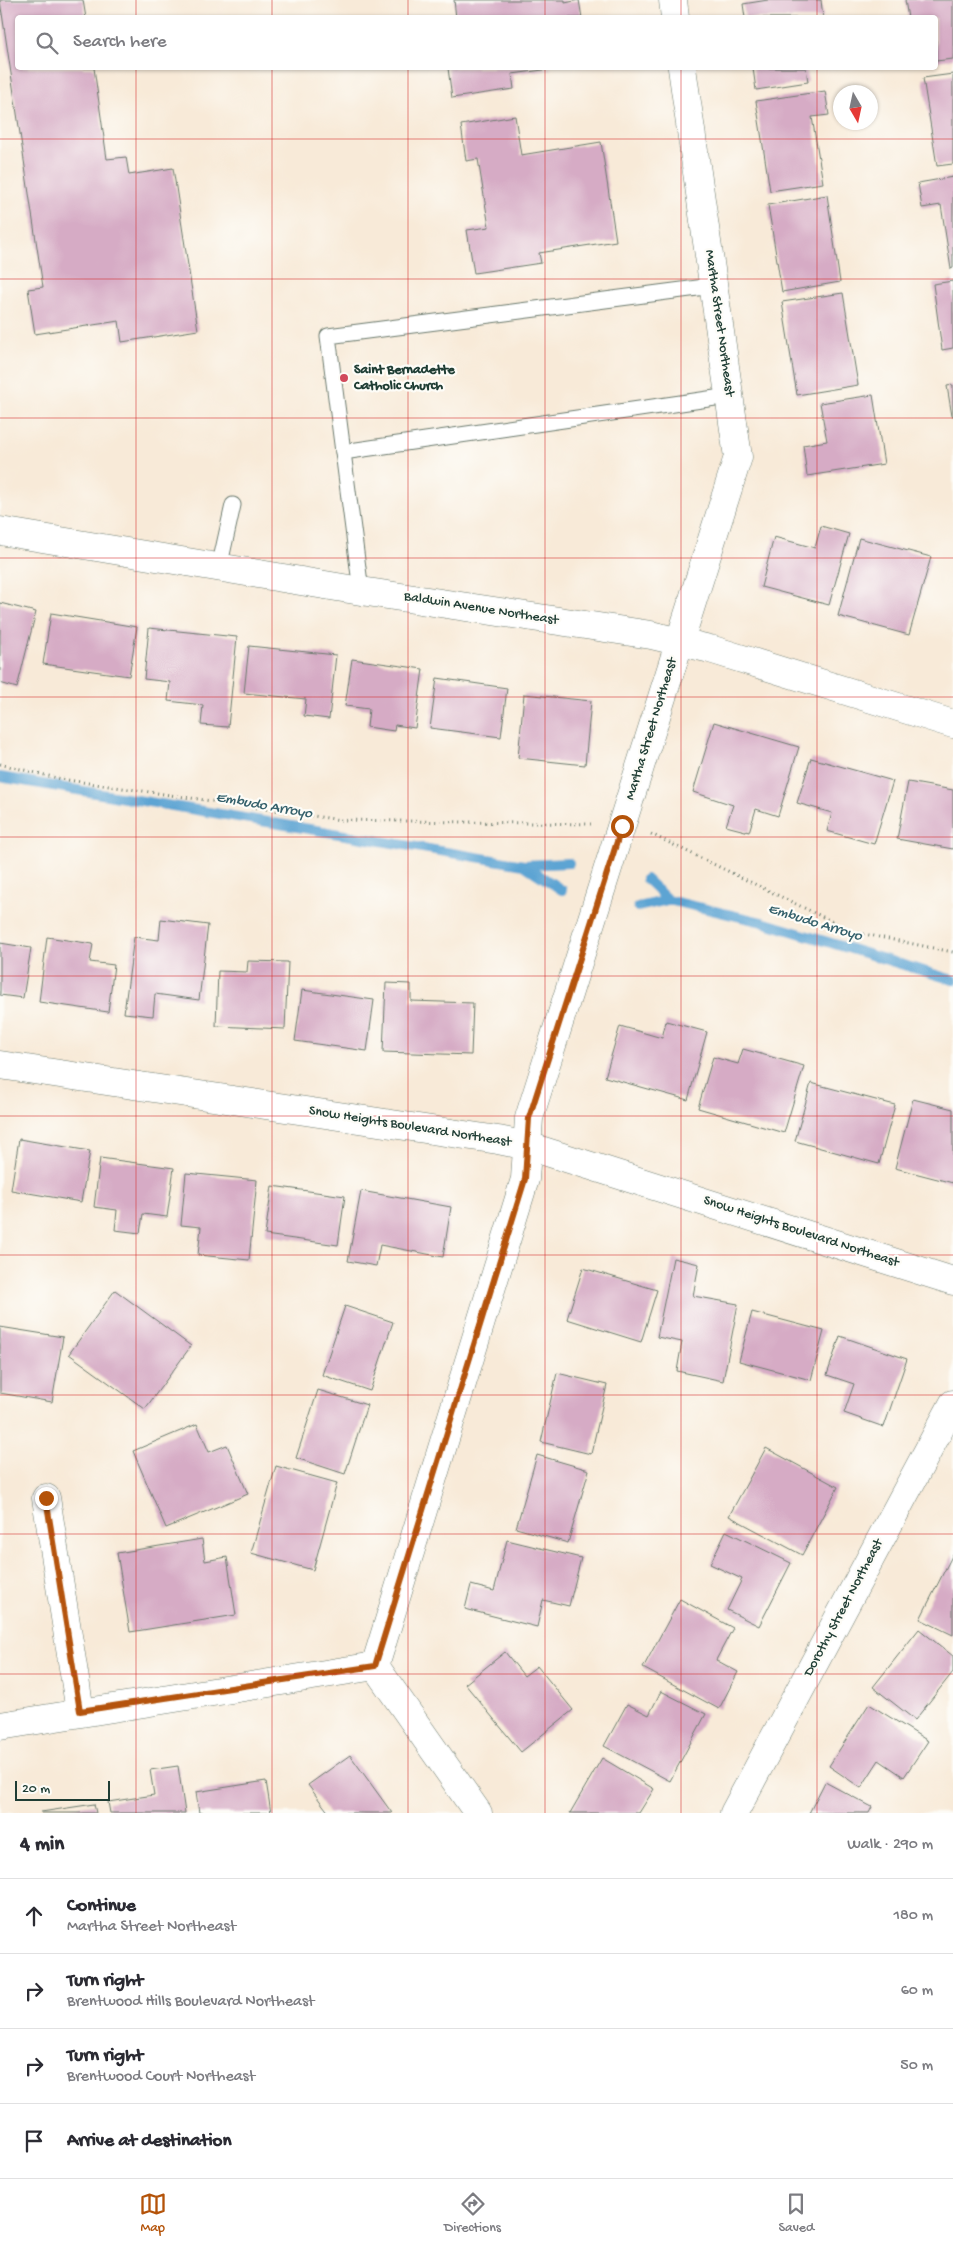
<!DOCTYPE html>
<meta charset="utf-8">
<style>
body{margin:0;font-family:"Gochi Hand",sans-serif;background:#f2f2f3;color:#2b2b33}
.compass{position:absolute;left:833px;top:85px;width:45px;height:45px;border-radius:50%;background:#fff;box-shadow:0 1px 4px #0004;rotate:171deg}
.scale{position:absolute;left:15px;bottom:12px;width:95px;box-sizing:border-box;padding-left:5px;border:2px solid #1f3d34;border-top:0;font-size:14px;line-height:18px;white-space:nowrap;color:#1f3d34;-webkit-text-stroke:4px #fdfcf7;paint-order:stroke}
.stop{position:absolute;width:15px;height:15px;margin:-11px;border:4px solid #b45309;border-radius:50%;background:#fff}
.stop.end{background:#b45309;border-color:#fff;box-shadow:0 1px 5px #0008}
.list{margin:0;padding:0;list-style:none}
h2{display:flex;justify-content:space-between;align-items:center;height:65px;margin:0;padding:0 20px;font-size:21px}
h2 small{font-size:16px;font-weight:400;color:#7c7c81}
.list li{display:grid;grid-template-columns:32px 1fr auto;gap:15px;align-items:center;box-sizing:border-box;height:75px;padding:0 20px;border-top:1px solid #e1e1e2}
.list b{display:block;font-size:19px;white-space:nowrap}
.list p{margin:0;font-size:16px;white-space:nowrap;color:#7c7c81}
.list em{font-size:16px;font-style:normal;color:#7c7c81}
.icon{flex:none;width:28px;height:28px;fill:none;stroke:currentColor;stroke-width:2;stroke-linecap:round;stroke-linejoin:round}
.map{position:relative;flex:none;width:953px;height:1813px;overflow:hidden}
.search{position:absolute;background:#fff;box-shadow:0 1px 4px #0004;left:15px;right:15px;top:15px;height:55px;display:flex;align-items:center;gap:12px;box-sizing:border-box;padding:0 18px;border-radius:5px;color:#7c7c81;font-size:19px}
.sheet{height:365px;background:#fff}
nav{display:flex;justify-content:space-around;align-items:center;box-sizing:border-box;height:70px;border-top:1px solid #e1e1e2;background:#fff;font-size:14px;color:#7c7c81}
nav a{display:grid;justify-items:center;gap:2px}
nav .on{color:#b45309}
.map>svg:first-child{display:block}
</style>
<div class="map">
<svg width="953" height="1813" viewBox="0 0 953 1813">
<rect width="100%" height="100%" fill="#fdfcf7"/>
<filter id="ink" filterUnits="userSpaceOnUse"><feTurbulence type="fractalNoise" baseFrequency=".02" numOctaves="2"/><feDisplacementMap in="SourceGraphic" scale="10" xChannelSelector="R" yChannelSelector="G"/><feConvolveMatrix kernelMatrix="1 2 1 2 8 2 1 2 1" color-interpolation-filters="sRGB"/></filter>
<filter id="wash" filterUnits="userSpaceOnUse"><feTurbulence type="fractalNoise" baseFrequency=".0096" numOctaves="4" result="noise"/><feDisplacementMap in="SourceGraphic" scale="20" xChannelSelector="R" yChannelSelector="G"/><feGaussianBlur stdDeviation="1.12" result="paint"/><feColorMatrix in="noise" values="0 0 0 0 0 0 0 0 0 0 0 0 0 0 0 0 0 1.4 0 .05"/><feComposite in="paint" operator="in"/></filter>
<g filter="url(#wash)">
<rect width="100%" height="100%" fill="#f8ead8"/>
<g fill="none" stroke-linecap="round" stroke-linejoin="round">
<g stroke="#5da4d3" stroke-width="10">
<path d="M0,777L524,865L569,863"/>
<path d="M524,865L562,890"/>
<path d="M646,879L668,900"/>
<path d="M638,907L668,900L762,922L953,980"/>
</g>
</g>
<g id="blocks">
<g fill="#d6abc5">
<path d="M0,0H83L86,18H18V68H94L107,159L126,157L129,175L173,168L198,330L122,342L119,321L35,334L28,289L43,287Z"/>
<path d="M454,0H565V3L579,0L582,18H456Z"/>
<path d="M768,0H821L823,18H745L743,4Z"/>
<path d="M905,0H953V59L936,61V18H908Z"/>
<path d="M448,68H551V69L512,74L514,89L452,98Z"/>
<path d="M753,68H806L808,82L756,90Z"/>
<path d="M953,74V164L937,166L923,78Z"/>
<path d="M825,91L829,115L812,117L823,183L770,191L756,101Z"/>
<path d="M515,116L521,155L601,142L616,241L539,253L541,263L474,273L467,230L489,227L478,159L466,161L461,125Z"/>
<path d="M953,177V268L951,269L941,205L922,208L918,183Z"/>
<path d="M827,195L840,282L782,292L768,205Z"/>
<path d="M953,281V348L942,350L933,284Z"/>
<path d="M843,293L858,385L797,395L782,302Z"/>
<path d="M953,385V416H952L947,386Z"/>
<path d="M873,395L884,464L807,476L803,445L827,441L820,403Z"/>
<path d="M821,526L849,534L829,605L761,587L774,537L815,548Z"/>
<path d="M859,538L931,557L909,635L838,616Z"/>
<path d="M0,603L36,612L17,688L0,683Z"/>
<path d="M51,613L137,627L129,676L43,664Z"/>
<path d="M149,628L237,637L228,727L201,725L203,705L168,701L170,682L144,679Z"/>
<path d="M249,646L336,655L329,719L304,716L306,699L244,693Z"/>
<path d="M352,659L423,669L415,728L395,725L394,731L367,727L369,709L345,706Z"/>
<path d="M437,678L507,688L501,737L430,728Z"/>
<path d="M524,694L591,701L585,765L518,758Z"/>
<path d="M714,722L799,747L778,816L756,809L749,832L726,826L733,805L693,792Z"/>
<path d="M811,758L893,781L874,844L827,831L832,813L797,803Z"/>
<path d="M908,782L953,790V849L897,839Z"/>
<path d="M161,919L208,925L199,1000L155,994L153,1016L124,1013L134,937L159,940Z"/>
<path d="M47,937L93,944L90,962L114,965L108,1012L39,1002Z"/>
<path d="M0,943L31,948L23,998L0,995Z"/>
<path d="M248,961L288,962L285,1029L216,1026L218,971L247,972Z"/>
<path d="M386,983L411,984V1001L473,1003L471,1055L383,1052Z"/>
<path d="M302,990L374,1000L367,1051L295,1041Z"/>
<path d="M666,1021L707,1032L688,1100L605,1077L620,1026L662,1038Z"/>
<path d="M743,1049L804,1066L784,1133L698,1108L713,1057L738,1064Z"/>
<path d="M811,1083L895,1105L879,1164L795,1141Z"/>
<path d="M913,1099L953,1109V1183L895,1168Z"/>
<path d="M19,1139L90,1151L81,1202L11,1190Z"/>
<path d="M100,1158L174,1168L167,1217L143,1214L140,1233L115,1230L117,1210L94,1207Z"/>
<path d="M186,1173L257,1180L249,1260L198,1255L201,1227L181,1225Z"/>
<path d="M272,1186L345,1196L338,1245L265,1235Z"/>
<path d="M361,1191L451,1207L443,1257L380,1245L376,1266L348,1261Z"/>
<path d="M673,1258L699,1264L693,1296L738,1304L723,1381L677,1371L682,1342L657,1337Z"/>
<path d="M583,1268L657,1290L641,1342L567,1319Z"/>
<path d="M115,1290L191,1346L145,1409L69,1354Z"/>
<path d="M345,1306L393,1322L370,1391L322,1375Z"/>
<path d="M752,1312L824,1331L811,1380L739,1361Z"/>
<path d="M0,1327L63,1337L52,1402L0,1393Z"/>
<path d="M840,1336L907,1359L884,1427L844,1413L854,1384L827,1375Z"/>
<path d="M557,1373L607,1385L591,1454L541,1442Z"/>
<path d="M318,1390L367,1405L345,1474L296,1458Z"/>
<path d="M197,1424L209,1452L227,1445L248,1494L166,1528L133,1451Z"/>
<path d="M766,1448L838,1487L802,1555L729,1516Z"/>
<path d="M537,1455L589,1470L568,1543L516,1528Z"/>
<path d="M276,1466L337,1483L313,1570L251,1553Z"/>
<path d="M726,1531L791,1563L759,1626L727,1610L742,1579L710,1564Z"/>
<path d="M202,1539L205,1561L227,1557L236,1615L130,1632L117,1553Z"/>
<path d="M507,1540L581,1558L569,1606L543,1600L537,1627L465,1609L471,1585L494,1591Z"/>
<path d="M953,1554V1635L920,1619Z"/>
<path d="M680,1599L733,1628L716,1660L738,1672L719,1709L643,1668Z"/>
<path d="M919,1629L953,1656V1672L915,1720L873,1687Z"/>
<path d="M505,1652L524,1676L537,1666L573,1710L521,1752L465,1684Z"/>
<path d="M661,1691L706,1714L670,1781L604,1746L627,1704L649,1715Z"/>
<path d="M869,1704L928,1741L904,1777L879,1760L861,1788L829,1766Z"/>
<path d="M350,1755L392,1813H329L308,1785Z"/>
<path d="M602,1758L654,1789L639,1813H570Z"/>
<path d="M178,1766L185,1813H110L108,1802L154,1795L150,1770Z"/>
<path d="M266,1781L271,1813H199L196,1792Z"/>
<path d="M825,1782L872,1807L869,1813H809Z"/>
<path d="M94,1804L96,1813H41V1812Z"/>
</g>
</g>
</g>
<g filter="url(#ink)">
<use href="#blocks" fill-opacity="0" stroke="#6b7a6d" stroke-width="1"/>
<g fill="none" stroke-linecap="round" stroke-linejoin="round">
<defs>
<g id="lane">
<path d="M343,452L729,396"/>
<path d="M219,568L233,505"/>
<path d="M361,591L328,336L713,286"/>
</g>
<g id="street">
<path d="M673,0L675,18"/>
<path d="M0,531L361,591L651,635L710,649L953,724"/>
<path d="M0,1065L498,1140L528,1146L953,1281"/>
<path d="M46,1498L80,1711"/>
<path d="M375,1666L525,1179L529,1118L738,457L682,68"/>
<path d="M375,1666L478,1813"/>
<path d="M0,1726L375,1666"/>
<path d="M734,1813L953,1404"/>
</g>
</defs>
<use href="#lane" stroke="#6b7a6d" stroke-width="17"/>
<use href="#street" stroke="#6b7a6d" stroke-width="29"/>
<g stroke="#6b7a6d" stroke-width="3" stroke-dasharray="1 4" stroke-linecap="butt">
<path d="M0,764L61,779L341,820L591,824"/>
<path d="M651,834L854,932L953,952"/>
</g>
<use href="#lane" stroke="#fff" stroke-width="15"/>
<use href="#street" stroke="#fff" stroke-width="28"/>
</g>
</g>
<g fill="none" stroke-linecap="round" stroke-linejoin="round" filter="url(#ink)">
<path stroke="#b45309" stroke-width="6" d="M46,1498L80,1711L375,1666L525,1179L529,1118L622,826"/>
</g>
<path fill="none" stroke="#d62828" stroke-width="1" stroke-opacity="0.55" d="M136,0V18M272,0V18M408,0V18M545,0V18M681,0V18M817,0V18M136,68V1813M272,68V1813M408,68V1813M545,68V1813M681,68V1813M817,68V1813M0,139H953M0,279H953M0,418H953M0,558H953M0,697H953M0,837H953M0,976H953M0,1116H953M0,1255H953M0,1395H953M0,1534H953M0,1674H953"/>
<circle fill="#d1495b" stroke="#fdfcf7" stroke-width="2" cx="344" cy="378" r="5"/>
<g text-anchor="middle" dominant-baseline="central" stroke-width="4.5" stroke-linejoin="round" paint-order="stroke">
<g font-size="14" fill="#1f3d34" stroke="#fdfcf7">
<text transform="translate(719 323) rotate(82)">Martha Street Northeast</text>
<text transform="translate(481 609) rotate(9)">Baldwin Avenue Northeast</text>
<text transform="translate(652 729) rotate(-73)">Martha Street Northeast</text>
<text transform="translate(410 1127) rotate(9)">Snow Heights Boulevard Northeast</text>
<text transform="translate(801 1232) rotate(18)">Snow Heights Boulevard Northeast</text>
<text transform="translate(844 1608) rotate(-62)">Dorothy Street Northeast</text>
</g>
<g font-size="14" font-weight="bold" fill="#1f3d34" stroke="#fdfcf7" text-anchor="start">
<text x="354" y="370">Saint Bernadette<tspan x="354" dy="16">Catholic Church</tspan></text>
</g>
<g font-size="15" font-style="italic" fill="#35616c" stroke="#fdfcf7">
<text transform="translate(264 806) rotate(10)">Embudo Arroyo</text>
<text transform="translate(815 923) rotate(17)">Embudo Arroyo</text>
</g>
</g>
</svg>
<svg class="compass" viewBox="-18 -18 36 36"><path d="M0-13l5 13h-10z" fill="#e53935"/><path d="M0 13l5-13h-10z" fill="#7c7c81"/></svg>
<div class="scale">20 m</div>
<div class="stop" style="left:622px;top:826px"></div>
<div class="stop end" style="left:46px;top:1498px"></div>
<div class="search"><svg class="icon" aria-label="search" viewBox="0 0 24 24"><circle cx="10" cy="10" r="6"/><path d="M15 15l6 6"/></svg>Search here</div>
</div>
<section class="sheet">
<h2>4 min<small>Walk · 290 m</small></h2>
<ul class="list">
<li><svg class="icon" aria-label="ahead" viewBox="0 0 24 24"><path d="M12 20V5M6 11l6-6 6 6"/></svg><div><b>Continue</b><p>Martha Street Northeast</p></div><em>180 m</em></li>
<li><svg class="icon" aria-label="right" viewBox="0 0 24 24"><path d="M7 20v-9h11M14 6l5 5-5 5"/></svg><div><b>Turn right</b><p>Brentwood Hills Boulevard Northeast</p></div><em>60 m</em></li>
<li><svg class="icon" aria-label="right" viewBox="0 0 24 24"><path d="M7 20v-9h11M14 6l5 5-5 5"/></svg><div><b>Turn right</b><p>Brentwood Court Northeast</p></div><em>50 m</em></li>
<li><svg class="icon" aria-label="arrive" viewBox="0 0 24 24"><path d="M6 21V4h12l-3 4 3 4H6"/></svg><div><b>Arrive at destination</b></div></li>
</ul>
</section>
<nav>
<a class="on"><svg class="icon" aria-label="map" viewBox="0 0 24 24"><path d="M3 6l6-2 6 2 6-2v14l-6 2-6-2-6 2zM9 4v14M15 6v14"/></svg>Map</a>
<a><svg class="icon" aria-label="directions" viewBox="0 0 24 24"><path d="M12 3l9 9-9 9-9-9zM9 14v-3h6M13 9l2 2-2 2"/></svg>Directions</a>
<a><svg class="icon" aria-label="saved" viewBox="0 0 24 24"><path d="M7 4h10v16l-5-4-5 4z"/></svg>Saved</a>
</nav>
